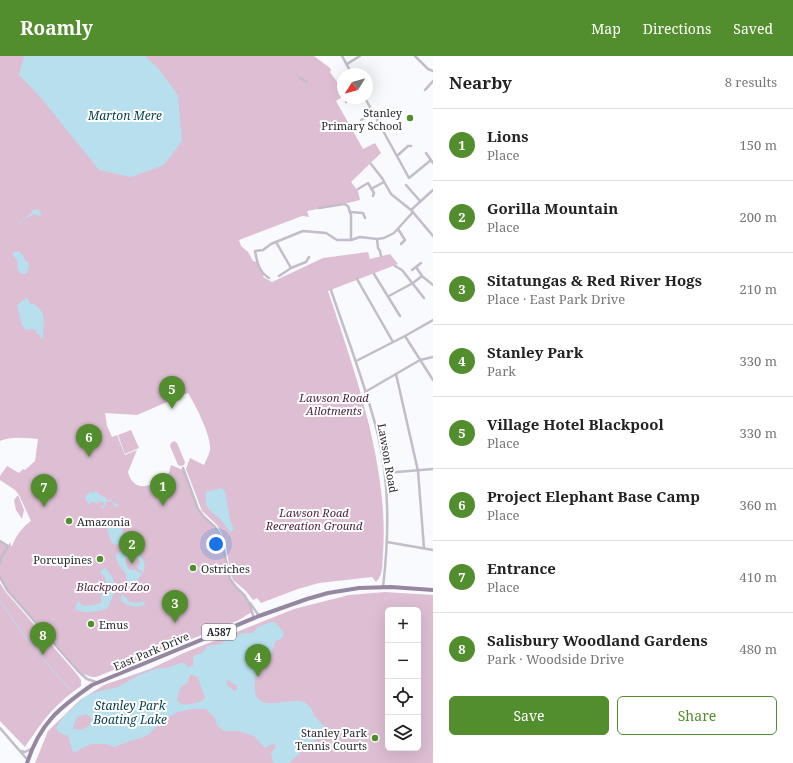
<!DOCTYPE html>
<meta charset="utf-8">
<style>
body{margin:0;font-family:"Noto Serif",serif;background:#f6f6f6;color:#222}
.controls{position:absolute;right:12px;bottom:12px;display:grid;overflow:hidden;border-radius:6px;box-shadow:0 4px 16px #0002}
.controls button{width:36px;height:36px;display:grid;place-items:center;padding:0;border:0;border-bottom:1px solid #e0e0e0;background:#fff;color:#222;font:20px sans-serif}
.compass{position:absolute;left:337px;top:12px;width:36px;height:36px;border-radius:50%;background:#fff;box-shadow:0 4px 16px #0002;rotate:233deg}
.you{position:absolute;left:216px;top:488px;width:14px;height:14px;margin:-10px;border:3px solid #fff;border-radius:50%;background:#1a73e8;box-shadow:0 0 0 6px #1a73e833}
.badge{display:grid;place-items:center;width:26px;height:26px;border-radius:50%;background:#528e2d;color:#fff;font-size:13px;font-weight:700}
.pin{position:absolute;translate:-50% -33px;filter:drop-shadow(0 1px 2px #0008)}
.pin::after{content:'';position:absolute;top:21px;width:14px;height:12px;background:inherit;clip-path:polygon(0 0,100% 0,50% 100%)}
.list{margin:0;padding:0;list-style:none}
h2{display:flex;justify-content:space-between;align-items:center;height:52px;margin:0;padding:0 16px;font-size:17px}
h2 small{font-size:13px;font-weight:400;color:#767676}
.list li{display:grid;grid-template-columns:26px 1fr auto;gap:12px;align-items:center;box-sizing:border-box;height:72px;padding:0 16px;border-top:1px solid #e0e0e0}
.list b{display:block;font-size:15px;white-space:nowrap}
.list p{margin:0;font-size:13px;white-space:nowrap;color:#767676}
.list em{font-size:13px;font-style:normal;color:#767676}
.actions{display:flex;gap:8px;padding:12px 16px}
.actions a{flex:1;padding:9px 0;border:1px solid #528e2d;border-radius:6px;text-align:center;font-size:14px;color:#528e2d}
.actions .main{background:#528e2d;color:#fff}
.icon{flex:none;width:22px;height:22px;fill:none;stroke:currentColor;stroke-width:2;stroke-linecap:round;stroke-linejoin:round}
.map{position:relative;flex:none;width:433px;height:707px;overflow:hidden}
header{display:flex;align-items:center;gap:24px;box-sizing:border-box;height:56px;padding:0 20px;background:#528e2d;color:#fff}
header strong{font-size:19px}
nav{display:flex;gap:22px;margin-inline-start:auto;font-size:14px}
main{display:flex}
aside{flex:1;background:#fff}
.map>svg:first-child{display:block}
</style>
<header>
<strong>Roamly</strong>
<nav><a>Map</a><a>Directions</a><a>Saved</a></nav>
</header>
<main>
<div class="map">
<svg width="433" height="707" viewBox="0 0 433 707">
<rect width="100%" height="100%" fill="#f9fafd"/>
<g fill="#ddbed3" fill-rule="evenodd">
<path d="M0,0H314L330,12L331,14L330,16L343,34V40L336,45L363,93L375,87L381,97L351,126L358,135L360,144L344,148L307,155L309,161L302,160L239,184L241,190L248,196L253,205L257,206L264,219L263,221L272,226L323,202L368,196L370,203L390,198L398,208L328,235C355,316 389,411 383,497C382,506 384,519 376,526L372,521L319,527L298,533L261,547L257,542L253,544L246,535L233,524L231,519L225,485L217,469L202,455L186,413L190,402L204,409C206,404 209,399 210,394C212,381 195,348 188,337L137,359L105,357L107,370L112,381L117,379L125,399L137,394L128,416C132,431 142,433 155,427C158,426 164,424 166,421C169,418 170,413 171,409L183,414L198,453L215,471L223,487L226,511L230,523L245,540L252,556L237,565L96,621H92L80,617L7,534L0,521V485L8,490L10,486L11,490H12C16,480 22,471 31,465L19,439L15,434L0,424V420L7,410L19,417L23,413L25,414L35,405L38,383C27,382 10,380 0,385Z"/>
<path d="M131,374L139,392L125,398L118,379Z"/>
<path d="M174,385L177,387L185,406L184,409L181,410L178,409L170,390L171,387Z"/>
<path d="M18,439L24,454L22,463L16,454L14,444Z"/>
<path d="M0,527L5,535L76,617L81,624V630C54,649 43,664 25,691L0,665Z"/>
<path d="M385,536L433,539V707H35L48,675L80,644L104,629L150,613L186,596L294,553L349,539ZM388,554H418V692H388Z"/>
</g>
<g fill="#b8dfed" fill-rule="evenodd">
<path d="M24,0H145L158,12L178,39L182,85L164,109L131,121L99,114L41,42L19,19Z"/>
<path d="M34,153L39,154L42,159L39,160L34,158L23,164L18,169V168C24,162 31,159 34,153Z"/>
<path d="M18,195C24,198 24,205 29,208L28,216L26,218H21L17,211L18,206L13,199V197Z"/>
<path d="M26,242L28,243L30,248H34C37,251 40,253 42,256C45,261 43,276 43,283L41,282L34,273L26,274L22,269L17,249Z"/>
<path d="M222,432L225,435L230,463L234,474L230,476C226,471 222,465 218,461C206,451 205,452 206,436Z"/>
<path d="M96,434C99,441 99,438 105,441L107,444H111L119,450L115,451L112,446L110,445L106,446L105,450L103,452L99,451L104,449V446L100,445L96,448L94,446H92L87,450L88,447L85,442L87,438L91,436L93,437Z"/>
<path d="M115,462L119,464L124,481L122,485L116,489L113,488C109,482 107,474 107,467Z"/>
<path d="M125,493L137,495C143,501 147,509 143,517L137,512L140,506L135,497L130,496C124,503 124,507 130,514H136L142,518L139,521L137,527L133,529L127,524L125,516C120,512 115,504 116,498Z"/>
<path d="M105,512C119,524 115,538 107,553C97,555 85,559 75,553L78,544L83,550L94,549L102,546L101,540C106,531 110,523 100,517L102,514Z"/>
<path d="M123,539L130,546L137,547L144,545L145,548C138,554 127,549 121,545V540Z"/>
<path d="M271,566H275L284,577L282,582L276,585L267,607L256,615C256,621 254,628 255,634C257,658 290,641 303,646C308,647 311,653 314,657L313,658L329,676L321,682L316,676L314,677L318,682L304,694L299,688L297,690L300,694V697L289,707H274L272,704L271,697L276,690L274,687L265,692L254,680L238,675H224C219,671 215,668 215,662L206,653H192L178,656L163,664L149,678L142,682L133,684L114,691L106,688H91L73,697L68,680L58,676L56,671L64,660L85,641L96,636L118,631L137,620L155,613L170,611L180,607H185L187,611L193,610V600C199,599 205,596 207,590L221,588L226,583L233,579L234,581L244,577H253L258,571ZM190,619H194L198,622L205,641L202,645C194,647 183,652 177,644L179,635L182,630L187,627ZM228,624L237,630V633L234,635L226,628ZM86,658L92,662L89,670L81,674L74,673L73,671L77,661Z"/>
</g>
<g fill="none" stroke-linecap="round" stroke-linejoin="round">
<path stroke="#b8dfed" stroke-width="1" d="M0,545L27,584L70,634"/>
<g stroke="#c3bcc9" stroke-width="2.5">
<path d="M342,0L352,18"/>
<path d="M415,0L428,13L433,15"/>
<path d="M347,8L360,0"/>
<path d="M300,22L307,26"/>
<path d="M425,34L433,25"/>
<path d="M365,42L409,122L431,104"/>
<path d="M346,46L352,42"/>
<path d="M361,64L374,57"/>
<path d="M426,97L433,107"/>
<path d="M397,100L408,90H411"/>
<path d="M371,108L382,122L391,138L411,154L433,180"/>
<path d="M406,129L420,145"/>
<path d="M358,133L368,127L374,137L373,140"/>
<path d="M371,133L384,126"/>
<path d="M319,152L344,148L348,150L351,159V184"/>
<path d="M411,154L433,134"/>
<path d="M350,156L363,157L365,162"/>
<path d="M398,173L405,184L401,188"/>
<path d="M377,183L378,192L380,195L381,200"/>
<path d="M276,186L291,212L306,206L309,201"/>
<path d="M395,210L402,214L424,242"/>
<path d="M416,211L422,220"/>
<path d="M412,214L421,207"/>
<path d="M374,218L400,260"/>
<path d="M279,220L291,212"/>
<path d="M269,222C259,216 257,206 255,195L263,194L271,188L303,175L326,177L337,184H351L360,181L377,183L384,182L394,177L413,156"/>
<path d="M357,223L393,286"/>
<path d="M331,234C347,282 366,330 378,379C390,428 389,481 383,531"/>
<path d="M389,240L413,227L422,220L433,229"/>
<path d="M405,280L433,324"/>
<path d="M356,305L405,280L433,264"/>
<path d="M396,318L418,415L424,492"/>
<path d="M365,336L420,304L433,301"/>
<path d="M183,412L198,453L204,461L215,471L221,481L230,523L236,531L245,540L249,547L254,562"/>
<path d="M385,417L433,413"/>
<path d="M0,485L8,490L1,502L0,508"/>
<path d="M387,486L433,494"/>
<path d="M0,521L7,534L78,615L87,623L96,626"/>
<path d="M250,547L259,560"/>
<path d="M0,672L26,702L29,703"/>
<path d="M21,695L25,696L31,693"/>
</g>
<path stroke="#94879f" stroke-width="4" d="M27,707C40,667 59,652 92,629L259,560L307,543L328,537L359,532L391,531L433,534"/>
</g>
<g fill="#528e2d" stroke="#fff" stroke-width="1.5">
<circle cx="410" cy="62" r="4"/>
<circle cx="69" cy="465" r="4"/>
<circle cx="100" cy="503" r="4"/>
<circle cx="193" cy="512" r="4"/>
<circle cx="91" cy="568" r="4"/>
<circle cx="375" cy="682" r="4"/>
</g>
<g text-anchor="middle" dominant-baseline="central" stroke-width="4" stroke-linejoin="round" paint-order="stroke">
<rect fill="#fff" stroke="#68686d" stroke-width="1" x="202" y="568" width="34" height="16" rx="3"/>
<g font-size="10" font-weight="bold" fill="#27282e">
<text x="219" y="576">A587</text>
</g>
<g font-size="11" fill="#27282e" stroke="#fff" text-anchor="end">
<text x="402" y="56">Stanley<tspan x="402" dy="13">Primary School</tspan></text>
<text x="77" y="465" text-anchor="start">Amazonia</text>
<text x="92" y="503">Porcupines</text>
<text x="201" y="512" text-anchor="start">Ostriches</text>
<text x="99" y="568" text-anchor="start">Emus</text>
<text x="367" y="676">Stanley Park<tspan x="367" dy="13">Tennis Courts</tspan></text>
</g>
<g font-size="11" font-style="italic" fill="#471f3d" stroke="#fff">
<text x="334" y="341">Lawson Road<tspan x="334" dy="13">Allotments</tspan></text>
<text x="314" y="456">Lawson Road<tspan x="314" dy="13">Recreation Ground</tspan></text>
<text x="113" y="530">Blackpool Zoo</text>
</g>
<g font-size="11" fill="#27282e" stroke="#fff">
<text transform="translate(388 402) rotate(80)">Lawson Road</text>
<text transform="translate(151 595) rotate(-23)">East Park Drive</text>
</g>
<g font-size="12" font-style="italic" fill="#094150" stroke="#fff">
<text x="125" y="59">Marton Mere</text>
<text x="130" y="649">Stanley Park<tspan x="130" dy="14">Boating Lake</tspan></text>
</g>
</g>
</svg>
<div class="controls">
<button>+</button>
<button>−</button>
<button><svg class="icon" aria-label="locate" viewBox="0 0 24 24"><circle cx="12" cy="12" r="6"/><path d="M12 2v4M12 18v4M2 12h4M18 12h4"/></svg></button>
<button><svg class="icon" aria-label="layers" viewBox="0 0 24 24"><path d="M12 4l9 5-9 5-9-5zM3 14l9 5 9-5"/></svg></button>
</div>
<svg class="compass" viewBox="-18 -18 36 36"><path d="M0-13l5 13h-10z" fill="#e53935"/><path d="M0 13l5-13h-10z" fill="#767676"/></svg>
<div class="you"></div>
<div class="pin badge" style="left:163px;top:450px">1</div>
<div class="pin badge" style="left:132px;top:508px">2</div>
<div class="pin badge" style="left:175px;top:567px">3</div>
<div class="pin badge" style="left:258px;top:621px">4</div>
<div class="pin badge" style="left:172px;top:353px">5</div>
<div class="pin badge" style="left:89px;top:401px">6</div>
<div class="pin badge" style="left:44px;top:451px">7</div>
<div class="pin badge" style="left:43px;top:599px">8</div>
</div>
<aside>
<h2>Nearby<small>8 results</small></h2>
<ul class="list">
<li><span class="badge">1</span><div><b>Lions</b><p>Place</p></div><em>150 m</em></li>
<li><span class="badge">2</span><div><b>Gorilla Mountain</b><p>Place</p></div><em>200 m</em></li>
<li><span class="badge">3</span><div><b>Sitatungas &amp; Red River Hogs</b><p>Place · East Park Drive</p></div><em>210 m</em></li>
<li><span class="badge">4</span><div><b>Stanley Park</b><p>Park</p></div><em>330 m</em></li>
<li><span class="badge">5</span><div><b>Village Hotel Blackpool</b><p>Place</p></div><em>330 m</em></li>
<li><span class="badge">6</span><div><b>Project Elephant Base Camp</b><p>Place</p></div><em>360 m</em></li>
<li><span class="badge">7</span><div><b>Entrance</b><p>Place</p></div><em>410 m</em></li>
<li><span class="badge">8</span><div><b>Salisbury Woodland Gardens</b><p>Park · Woodside Drive</p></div><em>480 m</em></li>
</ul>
<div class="actions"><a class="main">Save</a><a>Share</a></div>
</aside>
</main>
